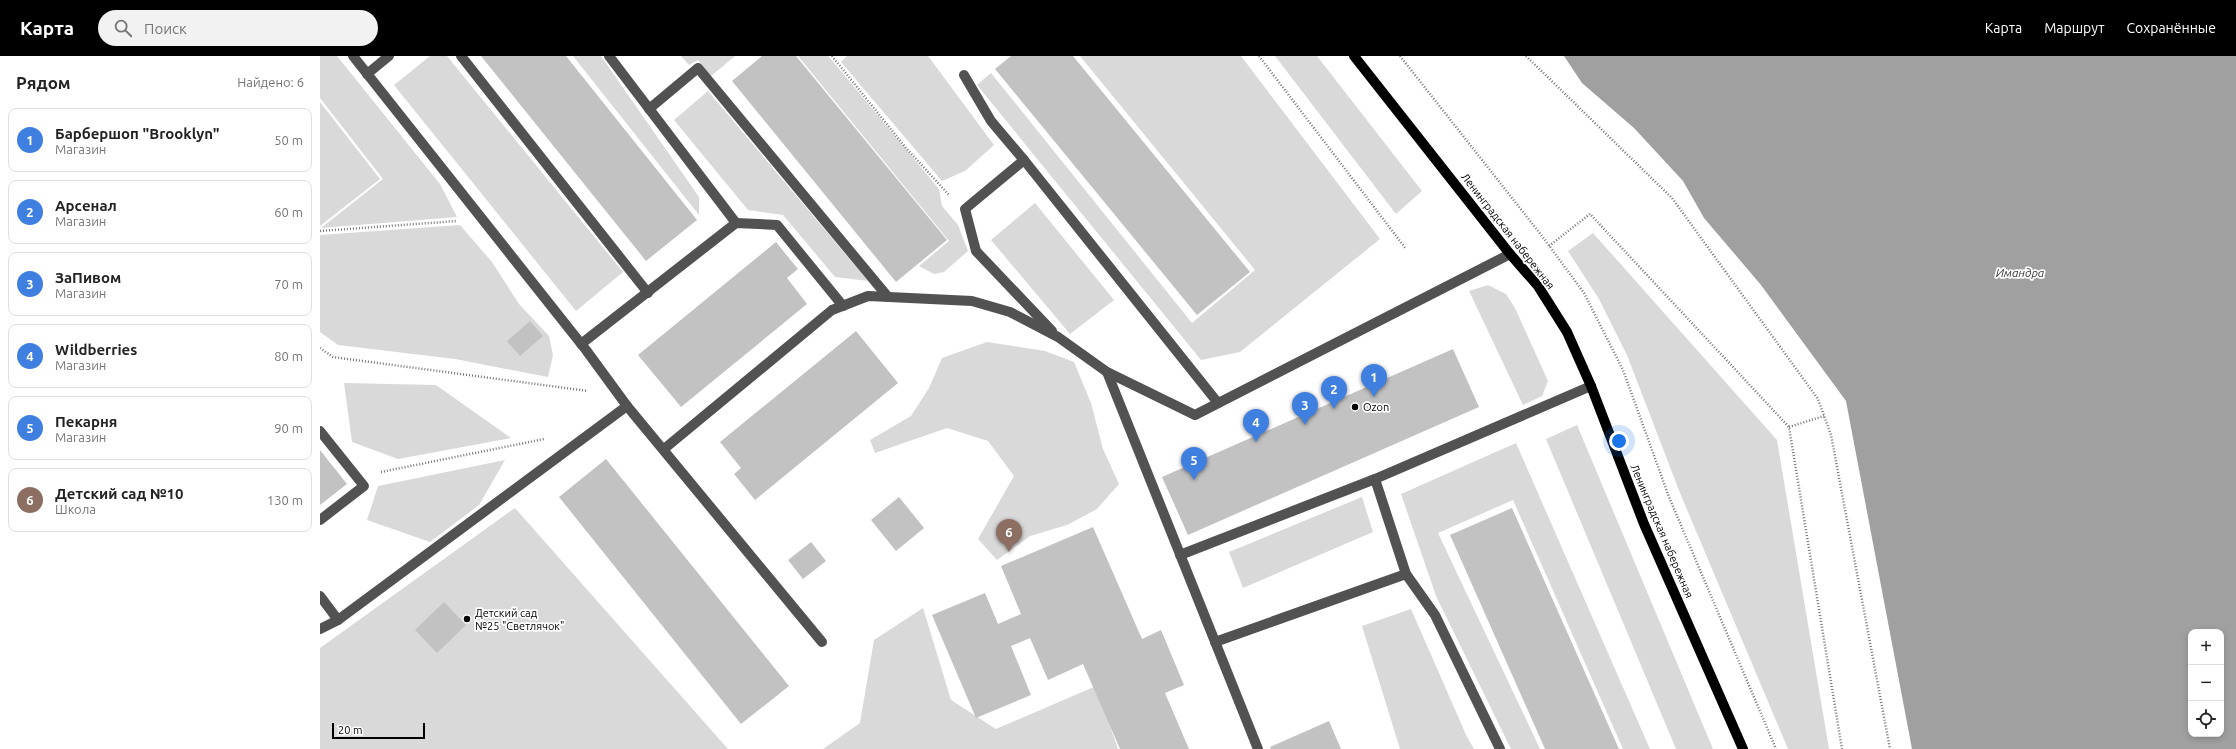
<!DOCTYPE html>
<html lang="ru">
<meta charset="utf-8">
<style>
body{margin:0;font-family:Ubuntu,sans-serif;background:#f2f2f2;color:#222}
.controls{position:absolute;right:12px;bottom:12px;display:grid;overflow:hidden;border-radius:8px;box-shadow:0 2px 6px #0003}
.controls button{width:36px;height:36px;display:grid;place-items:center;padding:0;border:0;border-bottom:1px solid #e0e0e0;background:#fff;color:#222;font:20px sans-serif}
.scale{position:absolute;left:12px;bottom:10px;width:93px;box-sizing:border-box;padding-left:4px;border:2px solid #000;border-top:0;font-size:11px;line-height:14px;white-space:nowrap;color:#000;-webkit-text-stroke:3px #fff;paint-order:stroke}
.you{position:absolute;left:1299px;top:385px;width:14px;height:14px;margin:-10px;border:3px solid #fff;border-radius:50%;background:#1a73e8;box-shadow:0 0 0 6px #1a73e833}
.badge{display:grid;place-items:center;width:26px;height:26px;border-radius:50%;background:#000;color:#fff;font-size:13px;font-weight:700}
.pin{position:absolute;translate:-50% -33px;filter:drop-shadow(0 1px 2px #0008)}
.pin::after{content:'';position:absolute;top:21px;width:14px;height:12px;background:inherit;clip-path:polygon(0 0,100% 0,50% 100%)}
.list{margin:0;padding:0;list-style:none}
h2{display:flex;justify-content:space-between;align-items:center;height:52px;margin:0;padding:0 16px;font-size:17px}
h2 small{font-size:13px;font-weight:400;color:#767676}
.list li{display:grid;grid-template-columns:26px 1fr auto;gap:12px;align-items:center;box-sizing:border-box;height:64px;margin:0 8px 8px;padding:0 8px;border:1px solid #e0e0e0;border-radius:8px}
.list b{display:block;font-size:15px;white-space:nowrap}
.list p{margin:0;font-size:13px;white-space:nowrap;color:#767676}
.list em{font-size:13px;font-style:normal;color:#767676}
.icon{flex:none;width:22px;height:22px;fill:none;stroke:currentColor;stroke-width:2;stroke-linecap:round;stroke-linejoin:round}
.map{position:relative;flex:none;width:1916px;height:693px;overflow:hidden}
header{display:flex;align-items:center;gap:24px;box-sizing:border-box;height:56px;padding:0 20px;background:#000;color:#fff}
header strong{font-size:19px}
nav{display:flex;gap:22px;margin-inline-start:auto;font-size:14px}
.search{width:280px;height:36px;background:#f2f2f2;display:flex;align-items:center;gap:10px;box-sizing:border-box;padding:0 14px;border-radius:22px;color:#767676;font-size:15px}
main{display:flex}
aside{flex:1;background:#fff}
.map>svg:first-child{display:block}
</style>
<header>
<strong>Карта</strong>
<div class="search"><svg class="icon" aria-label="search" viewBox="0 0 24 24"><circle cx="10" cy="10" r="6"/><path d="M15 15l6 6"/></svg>Поиск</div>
<nav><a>Карта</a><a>Маршрут</a><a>Сохранённые</a></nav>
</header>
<main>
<aside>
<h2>Рядом<small>Найдено: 6</small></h2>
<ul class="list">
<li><span class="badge" style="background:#3f7fe0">1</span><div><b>Барбершоп &quot;Brоoklyn&quot;</b><p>Магазин</p></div><em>50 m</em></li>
<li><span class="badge" style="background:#3f7fe0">2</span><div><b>Арсенал</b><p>Магазин</p></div><em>60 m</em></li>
<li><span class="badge" style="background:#3f7fe0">3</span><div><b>ЗаПивом</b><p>Магазин</p></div><em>70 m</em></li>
<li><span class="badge" style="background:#3f7fe0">4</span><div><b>Wildberries</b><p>Магазин</p></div><em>80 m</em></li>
<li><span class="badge" style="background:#3f7fe0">5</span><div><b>Пекарня</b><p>Магазин</p></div><em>90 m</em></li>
<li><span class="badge" style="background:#8d6e63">6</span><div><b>Детский сад №10</b><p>Школа</p></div><em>130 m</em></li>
</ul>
</aside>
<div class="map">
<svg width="1916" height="693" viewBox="0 0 1916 693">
<rect width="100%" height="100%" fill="#fff"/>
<g fill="#d9d9d9">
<path d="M0,0H17L120,128L137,161L1,172L63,123L0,42Z"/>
<path d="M110,0H127L303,216L256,255L74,29Z"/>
<path d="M253,0H281L379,141V159Z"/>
<path d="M361,0H415L391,20L378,4L369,9Z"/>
<path d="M478,0H508L510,2L619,133L622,150L638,169L648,195L624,216L614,218L599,210L629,185Z"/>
<path d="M527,0H608L674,89L645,115L622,125L521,6Z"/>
<path d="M760,0H921L1060,183L920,296L881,304L657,29L671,17L872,267L935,214Z"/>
<path d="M955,0H997L1102,135L1076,158Z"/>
<path d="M388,35L548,225L515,221L463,159L428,154L354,64Z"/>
<path d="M0,46L60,123L0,170Z"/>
<path d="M715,147L794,244L750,278L671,184Z"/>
<path d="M140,169L172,206L199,248L229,280L233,299L228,321L135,303L18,289L0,276V179Z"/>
<path d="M1273,177L1457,384L1509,693H1468L1360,437L1307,299L1279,243L1248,195Z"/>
<path d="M1168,229L1186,238L1195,252L1228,325L1222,340L1203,349L1149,235Z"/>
<path d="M667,286L725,295L754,306L771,347L783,393L799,428L777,453L747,469L710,480L677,504L658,483L694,420L668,385L627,372L555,397L550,384L591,360L609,332L622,302Z"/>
<path d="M24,327L116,329L191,382L78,403L32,386Z"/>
<path d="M1257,369L1393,693H1356L1226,383Z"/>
<path d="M1196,387L1330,693H1303L1193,444L1118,477L1220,693H1191L1116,540L1081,438Z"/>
<path d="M185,404L159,449L110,486L47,464L58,430Z"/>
<path d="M1042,441L1053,476L923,532L909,496Z"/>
<path d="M195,452L408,693H0V592Z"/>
<path d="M603,552L631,644L676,673L776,630L798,693H503L540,667L554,584Z"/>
<path d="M1091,553L1147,681L1154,693H1080L1042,570Z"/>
</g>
<path fill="#a0a0a0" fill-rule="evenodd" d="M1244,0H1916V693H1592L1526,345L1441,229L1384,162L1363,125L1314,72L1262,27ZM1871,576H1901V678H1871Z"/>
<g fill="#c2c2c2">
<path d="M161,0H246L377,164L326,205Z"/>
<path d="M442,0H476L627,184L576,226L412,25Z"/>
<path d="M691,0H753L930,216L877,259L675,13Z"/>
<path d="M456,186L478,213L467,222L487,248L361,351L318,299Z"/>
<path d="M210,265L223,280L200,300L187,285Z"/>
<path d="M536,275L578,327L435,444L414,418L421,412L400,386Z"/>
<path d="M1133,293L1159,351L868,479L842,421Z"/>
<path d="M0,394L27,428L0,449Z"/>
<path d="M286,403L469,630L421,668L239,441Z"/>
<path d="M579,441L604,472L576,495L551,464Z"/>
<path d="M1192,452L1299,693H1225L1130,479Z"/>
<path d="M773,471L822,583L841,574L864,629L845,637L869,693H800L763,608L728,624L710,582L691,590L711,639L656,662L612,559L665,537L678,568L701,558L681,510Z"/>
<path d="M491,486L506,505L483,523L468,504Z"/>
<path d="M124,546L146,569L117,597L95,574Z"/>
<path d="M1009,665L1021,693H951L950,691Z"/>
</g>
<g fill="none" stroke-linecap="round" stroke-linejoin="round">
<g stroke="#747474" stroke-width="2.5" stroke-dasharray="1 2" stroke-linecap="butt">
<path d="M512,0L586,92L629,139"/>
<path d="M939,0L1086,193"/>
<path d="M1080,0L1222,180L1264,237L1303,314L1349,441L1456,693"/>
<path d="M1206,0L1352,142L1498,343L1511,379L1570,693"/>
<path d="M0,175L137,165"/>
<path d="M1229,190L1270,158L1469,371L1522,693"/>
<path d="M0,292L13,301L268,335"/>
<path d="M1469,371L1504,360"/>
<path d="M61,416L224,383"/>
</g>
<g stroke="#525252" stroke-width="10">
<path d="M33,0L266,294L307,350L502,586"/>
<path d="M141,0L328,237"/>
<path d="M289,0L416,167"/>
<path d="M47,18L69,0"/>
<path d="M644,19L671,65L704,104L645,153L656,195L732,275"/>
<path d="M329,53L378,12L568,241"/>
<path d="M704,104L898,347"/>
<path d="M261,288L416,167L457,169L523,250"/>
<path d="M787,316L938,693"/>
<path d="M0,375L44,430L0,464"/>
<path d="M344,393L512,254L548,240L652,245L690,256L738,281L787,316L875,359L1190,198"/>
<path d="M860,499L1055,423"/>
<path d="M0,540L18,564L307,350"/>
<path d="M0,573L18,564"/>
<path d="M895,586L1086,518"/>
<path d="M1180,693L1115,559L1086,518L1055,423L1271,330"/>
</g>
<path stroke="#000" stroke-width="10" d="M1034,0L1190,198L1218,230L1247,276L1271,330L1324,468L1423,693"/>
</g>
<g fill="#000" stroke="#fff" stroke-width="1.5">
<circle cx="1035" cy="351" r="4"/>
<circle cx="147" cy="563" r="4"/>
</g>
<g text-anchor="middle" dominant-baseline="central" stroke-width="3.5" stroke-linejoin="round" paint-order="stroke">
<g font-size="11" fill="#000" stroke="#fff">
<text transform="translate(1188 175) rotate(52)">Ленинградская набережная</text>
<text transform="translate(1342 475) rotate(67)">Ленинградская набережная</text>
</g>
<g font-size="11" fill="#000" stroke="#fff" text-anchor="start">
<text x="1043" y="351">Ozon</text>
<text x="155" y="557">Детский сад<tspan x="155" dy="13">№25 "Светлячок"</tspan></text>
</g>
<g font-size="12" font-style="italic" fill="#414141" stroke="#fff">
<text x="1700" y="216">Имандра</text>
</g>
</g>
</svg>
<div class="controls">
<button>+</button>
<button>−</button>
<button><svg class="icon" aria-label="locate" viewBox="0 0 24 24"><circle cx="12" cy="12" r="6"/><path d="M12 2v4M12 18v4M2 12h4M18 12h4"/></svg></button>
</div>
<div class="scale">20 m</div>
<div class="you"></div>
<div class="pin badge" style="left:1054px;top:341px;background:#3f7fe0">1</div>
<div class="pin badge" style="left:1014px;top:353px;background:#3f7fe0">2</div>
<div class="pin badge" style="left:985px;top:369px;background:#3f7fe0">3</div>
<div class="pin badge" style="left:936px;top:386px;background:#3f7fe0">4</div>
<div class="pin badge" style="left:874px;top:424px;background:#3f7fe0">5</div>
<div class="pin badge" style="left:689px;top:496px;background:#8d6e63">6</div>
</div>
</main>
